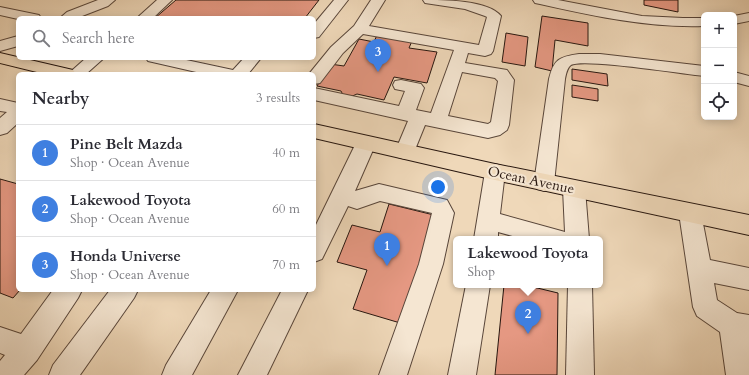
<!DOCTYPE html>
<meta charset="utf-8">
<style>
body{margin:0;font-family:Cardo,serif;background:#f2f2f3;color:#2b2b33}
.controls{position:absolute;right:12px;top:12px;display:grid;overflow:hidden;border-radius:6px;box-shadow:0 2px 10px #0003}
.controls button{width:36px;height:36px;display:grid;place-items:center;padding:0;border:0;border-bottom:1px solid #e1e1e2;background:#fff;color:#2b2b33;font:20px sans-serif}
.you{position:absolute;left:438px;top:187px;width:14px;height:14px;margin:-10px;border:3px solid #fff;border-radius:50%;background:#1a73e8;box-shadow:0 0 0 6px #1a73e833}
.badge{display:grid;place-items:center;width:26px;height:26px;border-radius:50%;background:#111827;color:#fff;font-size:13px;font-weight:700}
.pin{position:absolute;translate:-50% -33px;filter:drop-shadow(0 1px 2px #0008)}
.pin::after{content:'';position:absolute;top:21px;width:14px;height:12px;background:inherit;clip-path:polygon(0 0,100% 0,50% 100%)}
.popup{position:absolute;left:453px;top:236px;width:150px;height:52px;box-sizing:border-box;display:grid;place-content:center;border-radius:6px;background:#fff;filter:drop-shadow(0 1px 3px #0005);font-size:13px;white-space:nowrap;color:#7c7c81}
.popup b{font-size:15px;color:#2b2b33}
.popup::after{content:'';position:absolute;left:50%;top:100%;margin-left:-8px;border:8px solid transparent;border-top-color:#fff}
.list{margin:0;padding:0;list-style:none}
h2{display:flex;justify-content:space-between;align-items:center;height:52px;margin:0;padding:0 16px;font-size:17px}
h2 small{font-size:13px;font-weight:400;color:#7c7c81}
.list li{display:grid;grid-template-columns:26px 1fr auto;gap:12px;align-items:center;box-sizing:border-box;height:56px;padding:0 16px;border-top:1px solid #e1e1e2}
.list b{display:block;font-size:15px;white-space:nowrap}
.list p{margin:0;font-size:13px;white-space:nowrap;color:#7c7c81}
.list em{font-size:13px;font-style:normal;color:#7c7c81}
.icon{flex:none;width:22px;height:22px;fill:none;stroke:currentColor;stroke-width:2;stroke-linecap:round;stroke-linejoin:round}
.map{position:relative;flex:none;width:749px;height:375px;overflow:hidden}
.search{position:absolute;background:#fff;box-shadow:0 2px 10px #0003;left:16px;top:16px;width:300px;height:44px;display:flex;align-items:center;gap:10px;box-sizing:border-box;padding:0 14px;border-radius:6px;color:#7c7c81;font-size:15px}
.panel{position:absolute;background:#fff;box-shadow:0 2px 10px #0003;left:16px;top:72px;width:300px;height:220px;border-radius:6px}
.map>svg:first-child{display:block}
</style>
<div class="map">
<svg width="749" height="375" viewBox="0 0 749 375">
<rect width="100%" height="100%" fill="#efd8b9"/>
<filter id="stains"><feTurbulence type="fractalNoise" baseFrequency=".005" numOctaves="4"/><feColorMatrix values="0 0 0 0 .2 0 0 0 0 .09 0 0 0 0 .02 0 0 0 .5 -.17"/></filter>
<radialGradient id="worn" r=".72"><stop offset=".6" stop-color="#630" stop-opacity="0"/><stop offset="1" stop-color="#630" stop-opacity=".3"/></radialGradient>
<g fill="#e59882" stroke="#27160f">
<path d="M176,0H319L305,18H155Z"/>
<path d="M644,0H678V12L644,5Z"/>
<path d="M542,16L588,23V46L555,40L552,71L535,67Z"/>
<path d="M506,33L528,37L525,66L502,62Z"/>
<path d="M377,35L412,41L409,48L437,52L427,83L394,77L384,100L357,94L350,97L343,95L341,91L317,86L330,64L344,66L359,39L374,42Z"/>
<path d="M572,69L607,74L608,86L572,80Z"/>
<path d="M572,85L598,89V101L572,97Z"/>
<path d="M0,179L18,184V290H20L13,298L0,293Z"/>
<path d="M389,204L438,216L407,325L353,309L367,270L337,262L352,225L380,232Z"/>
<path d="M504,285H525L558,293L557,375H495Z"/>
</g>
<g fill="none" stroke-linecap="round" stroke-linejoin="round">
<defs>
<g id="minor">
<path d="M98,0H115L108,6L77,18H60L67,12Z"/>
<path d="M157,0H172L153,18H137Z"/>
<path d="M334,0H348L319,37L314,38V24Z"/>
<path d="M371,0H385L369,26L479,45L487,17L485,16L465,9L425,3L423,0C444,0 488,0 501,16L493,51L491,54L485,56L468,53L465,63L507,70L514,80L509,125L507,130L500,135L488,138L425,125L412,157L405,159L398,157L395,152L408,121L314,100V88L399,106L405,91L395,89L393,85L395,81L401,80L421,84L424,88L416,110L431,113L454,50L363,34L343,53L320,83L314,84V74H309L331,47L354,26ZM462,72L495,78L498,81L491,122L488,124L448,116Z"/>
<path d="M533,0H558L642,16L683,18H704V26C648,28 594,16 540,4L535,3Z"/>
<path d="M0,7L39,15L41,18L18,19L0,15Z"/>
<path d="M749,13V21L734,24V16Z"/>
<path d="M18,36V46L0,51V41Z"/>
<path d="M579,54H600L704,66V76C683,74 584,58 571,65C567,68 566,74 565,79L554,183L551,189L544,191L537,189L534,183L549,79C554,59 559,57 579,54Z"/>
<path d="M86,58H104L86,74H68Z"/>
<path d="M146,58H177L233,70L244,58H261L248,74H205L148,61Z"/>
<path d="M734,72L749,76V86L734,82Z"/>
<path d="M0,99L18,103V123L7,133L0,135V118L7,112L0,111Z"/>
<path d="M366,136L373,138L376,143L355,191L379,184L447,200L454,213L443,264L407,375H379L419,264L432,213L380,201L357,209L348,206L322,259L314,262V229L356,143L359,138Z"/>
<path d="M495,164L502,166L505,172L500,214L565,232L563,189L567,183L574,181L581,183L585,189L589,239H523L498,232V239H474L485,172L488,166Z"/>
<path d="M690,204L698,207L701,213L710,260L749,268V290L714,283L717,300L737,313L749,315V375H726L720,332L697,316L693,307L679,213L682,207Z"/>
<path d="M466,285H490L476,375H448Z"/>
<path d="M568,285H592L594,375H566Z"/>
<path d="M53,290H82L78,298L37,360L24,375H0V361L5,355L0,353V327L21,334Z"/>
<path d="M110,290H138L134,298L80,375H49L53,365Z"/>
<path d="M211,290H238L192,375H162L166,365Z"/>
<path d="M282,290H308L267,375H238Z"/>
</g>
<g id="major">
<path d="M0,53L73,70L76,74H45L0,63Z"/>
<path d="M314,124L495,164L749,215V235L495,180L314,138Z"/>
</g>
</defs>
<use href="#minor" stroke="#59463a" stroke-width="2"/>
<use href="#major" stroke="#27160f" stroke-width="2"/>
<use href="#minor" fill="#f5e6d2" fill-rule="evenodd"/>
<use href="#major" fill="#efd8b9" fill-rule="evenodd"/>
</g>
<g text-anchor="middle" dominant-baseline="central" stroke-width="4" stroke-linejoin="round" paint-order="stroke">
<g font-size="14" fill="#27160f" stroke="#f5e6d2">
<text transform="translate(531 180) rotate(12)">Ocean Avenue</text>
</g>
</g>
<rect width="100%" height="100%" filter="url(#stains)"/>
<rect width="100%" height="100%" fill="url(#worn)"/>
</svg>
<div class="controls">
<button>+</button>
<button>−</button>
<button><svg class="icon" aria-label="locate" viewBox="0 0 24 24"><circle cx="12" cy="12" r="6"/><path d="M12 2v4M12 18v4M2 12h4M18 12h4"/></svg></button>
</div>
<div class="you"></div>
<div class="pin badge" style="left:387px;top:266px;background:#3f7fe0">1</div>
<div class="pin badge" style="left:528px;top:334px;background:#3f7fe0">2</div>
<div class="popup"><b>Lakewood Toyota</b>Shop</div>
<div class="pin badge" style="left:378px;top:72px;background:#3f7fe0">3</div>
<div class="search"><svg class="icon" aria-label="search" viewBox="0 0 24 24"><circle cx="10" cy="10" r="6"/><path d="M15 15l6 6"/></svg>Search here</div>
<section class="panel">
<h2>Nearby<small>3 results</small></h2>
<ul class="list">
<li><span class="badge" style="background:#3f7fe0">1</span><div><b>Pine Belt Mazda</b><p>Shop · Ocean Avenue</p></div><em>40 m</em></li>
<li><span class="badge" style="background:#3f7fe0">2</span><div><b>Lakewood Toyota</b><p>Shop · Ocean Avenue</p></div><em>60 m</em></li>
<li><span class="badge" style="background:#3f7fe0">3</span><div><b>Honda Universe</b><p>Shop · Ocean Avenue</p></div><em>70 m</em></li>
</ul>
</section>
</div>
